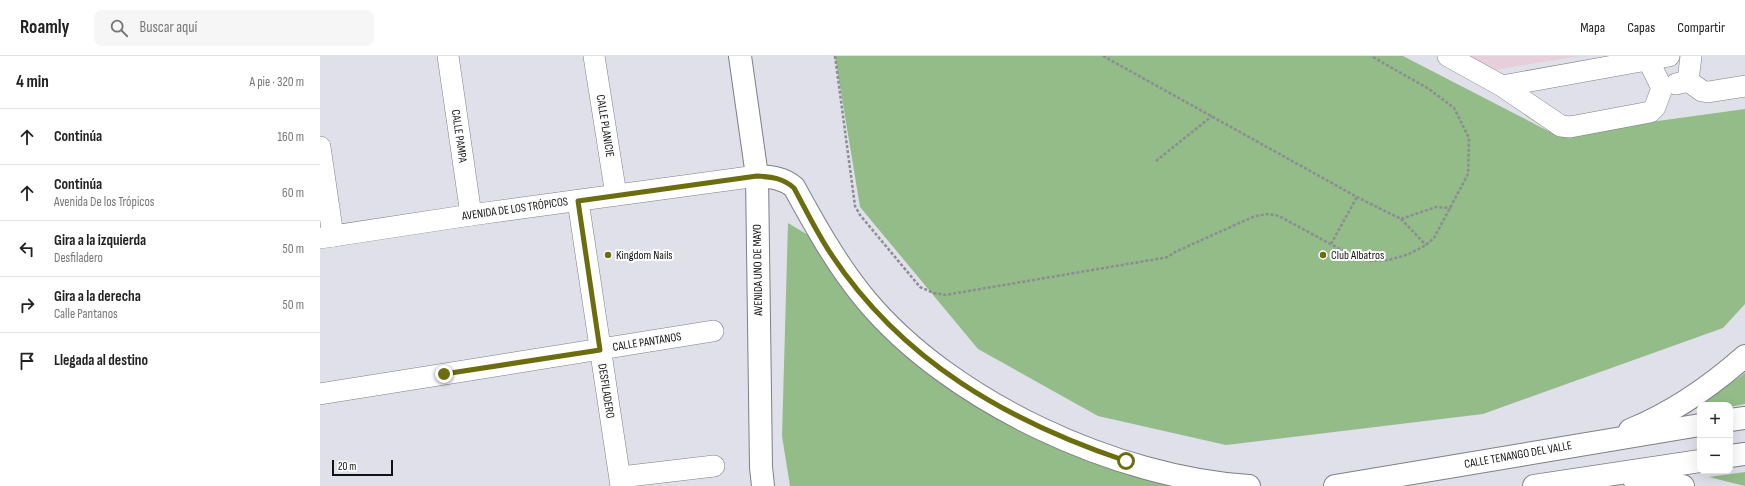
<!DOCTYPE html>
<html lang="es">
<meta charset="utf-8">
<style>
body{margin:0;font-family:"Sofia Sans Condensed",sans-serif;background:#f6f6f6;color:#222}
.controls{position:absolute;right:12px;bottom:12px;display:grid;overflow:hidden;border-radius:8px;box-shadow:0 4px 16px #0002}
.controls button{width:36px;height:36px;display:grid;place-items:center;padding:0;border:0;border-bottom:1px solid #e0e0e0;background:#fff;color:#222;font:20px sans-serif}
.scale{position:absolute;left:12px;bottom:10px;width:61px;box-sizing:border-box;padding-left:4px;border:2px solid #121215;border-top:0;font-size:11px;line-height:14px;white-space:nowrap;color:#121215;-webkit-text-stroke:3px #fff;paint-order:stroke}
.stop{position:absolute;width:12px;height:12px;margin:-9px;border:3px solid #6b6d0f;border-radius:50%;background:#fff}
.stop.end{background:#6b6d0f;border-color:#fff;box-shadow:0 1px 4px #0008}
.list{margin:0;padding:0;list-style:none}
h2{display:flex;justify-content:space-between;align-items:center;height:52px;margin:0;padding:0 16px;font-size:17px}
h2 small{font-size:13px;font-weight:400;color:#767676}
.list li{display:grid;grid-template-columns:26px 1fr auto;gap:12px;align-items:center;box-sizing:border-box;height:56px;padding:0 16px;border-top:1px solid #e0e0e0}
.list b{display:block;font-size:15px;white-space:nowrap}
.list p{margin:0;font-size:13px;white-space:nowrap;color:#767676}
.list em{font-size:13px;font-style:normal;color:#767676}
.icon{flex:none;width:22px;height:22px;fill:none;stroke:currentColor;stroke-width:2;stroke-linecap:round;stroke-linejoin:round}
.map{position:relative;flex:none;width:1425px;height:430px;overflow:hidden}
header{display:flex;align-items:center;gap:24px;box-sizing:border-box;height:56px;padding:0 20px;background:#fff;border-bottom:1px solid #e0e0e0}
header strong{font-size:19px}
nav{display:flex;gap:22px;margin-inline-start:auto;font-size:14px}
.search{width:280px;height:36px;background:#f6f6f6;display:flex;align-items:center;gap:10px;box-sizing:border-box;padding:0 14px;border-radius:8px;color:#767676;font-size:15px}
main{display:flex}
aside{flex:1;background:#fff}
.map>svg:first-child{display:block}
</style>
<header>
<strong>Roamly</strong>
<div class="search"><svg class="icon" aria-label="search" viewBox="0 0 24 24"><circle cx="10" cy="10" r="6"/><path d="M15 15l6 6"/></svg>Buscar aquí</div>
<nav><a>Mapa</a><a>Capas</a><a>Compartir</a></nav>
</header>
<main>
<aside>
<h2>4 min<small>A pie · 320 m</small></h2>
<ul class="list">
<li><svg class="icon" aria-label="ahead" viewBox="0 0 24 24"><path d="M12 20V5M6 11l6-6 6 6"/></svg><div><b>Continúa</b></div><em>160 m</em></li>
<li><svg class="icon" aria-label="ahead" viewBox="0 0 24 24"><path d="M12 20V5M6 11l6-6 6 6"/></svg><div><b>Continúa</b><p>Avenida De los Trópicos</p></div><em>60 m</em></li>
<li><svg class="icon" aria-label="left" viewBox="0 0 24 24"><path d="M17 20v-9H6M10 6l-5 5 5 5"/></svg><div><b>Gira a la izquierda</b><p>Desfiladero</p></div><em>50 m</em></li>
<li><svg class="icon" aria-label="right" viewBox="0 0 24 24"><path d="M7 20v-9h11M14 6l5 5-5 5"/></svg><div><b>Gira a la derecha</b><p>Calle Pantanos</p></div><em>50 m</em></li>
<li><svg class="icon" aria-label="arrive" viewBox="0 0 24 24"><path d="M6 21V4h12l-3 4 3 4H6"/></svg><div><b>Llegada al destino</b></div></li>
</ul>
</aside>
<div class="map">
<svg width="1425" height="430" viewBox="0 0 1425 430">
<rect width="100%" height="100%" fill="#e0e0ea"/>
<path fill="#e7cfda" d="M1148,0H1260L1174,14Z"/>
<g fill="#93bc88">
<path d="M515,0H1083L1236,79L1425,53V248L1403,272L1163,358L906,389L778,360L658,293L540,151Z"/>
<path d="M468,167L493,182L532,244L586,299L864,430H470L462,380Z"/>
<path d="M1425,317V348L1410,351V349H1382Z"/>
<path d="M1425,416V430L1389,421Z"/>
</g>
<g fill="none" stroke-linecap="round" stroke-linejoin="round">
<defs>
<g id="minor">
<path d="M128,0L151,159"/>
<path d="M274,0L296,139"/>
<path d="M1128,0L1182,30L1349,0"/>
<path d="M1368,25L1382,35L1388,36L1425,30"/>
<path d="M1356,28L1368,25L1371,0"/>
<path d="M1182,30L1241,70L1250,71L1330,56L1335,51L1342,32L1328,4"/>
<path d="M0,91L13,180"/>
<path d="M258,145L301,430"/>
<path d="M0,182L151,159L437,120"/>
<path d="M0,338L393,275"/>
<path d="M301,421L394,410"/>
</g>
<g id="major">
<path d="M420,0L437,120L441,411L443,430"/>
<path d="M437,120C452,121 463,122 474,131C496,171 517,209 546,244C631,346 797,422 929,430"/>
<path d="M1410,364L1425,362"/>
<path d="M1310,374C1352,357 1391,330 1425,300"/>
<path d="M1410,400L1425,398"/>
<path d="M1313,422L1363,430"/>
<path d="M1015,430L1380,369"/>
<path d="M1214,430L1380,405"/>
</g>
</defs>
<use href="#minor" stroke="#7e7e87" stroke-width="22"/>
<use href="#major" stroke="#7e7e87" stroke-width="24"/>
<g stroke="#8c8c93" stroke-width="2.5" stroke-dasharray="3 2" stroke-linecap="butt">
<path d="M515,0L535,150L540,159L600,231L614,237L625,239L837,203L848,201L855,196L935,160L948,158L959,160L1027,197L1049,205L1069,204L1089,198L1106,189L1114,182L1148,118L1149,82L1134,52L1109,33L1051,0"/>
<path d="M783,0L1037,141L1081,163L1116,151L1131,152"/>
<path d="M836,105L892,60"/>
<path d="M1081,163L1106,189"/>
<path d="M1011,188L1037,141"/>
</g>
<use href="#minor" stroke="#fff" stroke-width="21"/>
<use href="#major" stroke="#fff" stroke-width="22"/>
</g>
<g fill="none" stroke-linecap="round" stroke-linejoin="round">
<path stroke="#6b6d0f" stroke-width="5" d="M124,318L280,294L258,145L437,120C452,121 463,122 474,132C486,154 497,177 511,198C582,305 687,365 806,405"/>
</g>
<g fill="#6b6d0f" stroke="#fff" stroke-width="1.5">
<circle cx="288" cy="199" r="4"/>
<circle cx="1003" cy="199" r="4"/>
</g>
<g text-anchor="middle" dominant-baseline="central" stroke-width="4" stroke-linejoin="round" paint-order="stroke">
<g font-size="12" fill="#121215" stroke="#fff">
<text transform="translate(285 70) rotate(81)">CALLE PLANICIE</text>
<text transform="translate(139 80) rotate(82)">CALLE PAMPA</text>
<text transform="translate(195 153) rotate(-8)">AVENIDA DE LOS TRÓPICOS</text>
<text transform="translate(438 214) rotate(-91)">AVENIDA UNO DE MAYO</text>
<text transform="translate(327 286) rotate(-9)">CALLE PANTANOS</text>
<text transform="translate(286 335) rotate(81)">DESFILADERO</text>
<text transform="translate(1198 399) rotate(-10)">CALLE TENANGO DEL VALLE</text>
</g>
<g font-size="12" fill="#121215" stroke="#fff" text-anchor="start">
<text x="296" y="199">Kingdom Nails</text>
<text x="1011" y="199">Club Albatros</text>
</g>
</g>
</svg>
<div class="controls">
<button>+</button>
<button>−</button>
</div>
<div class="scale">20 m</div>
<div class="stop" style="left:806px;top:405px"></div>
<div class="stop end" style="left:124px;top:318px"></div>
</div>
</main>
